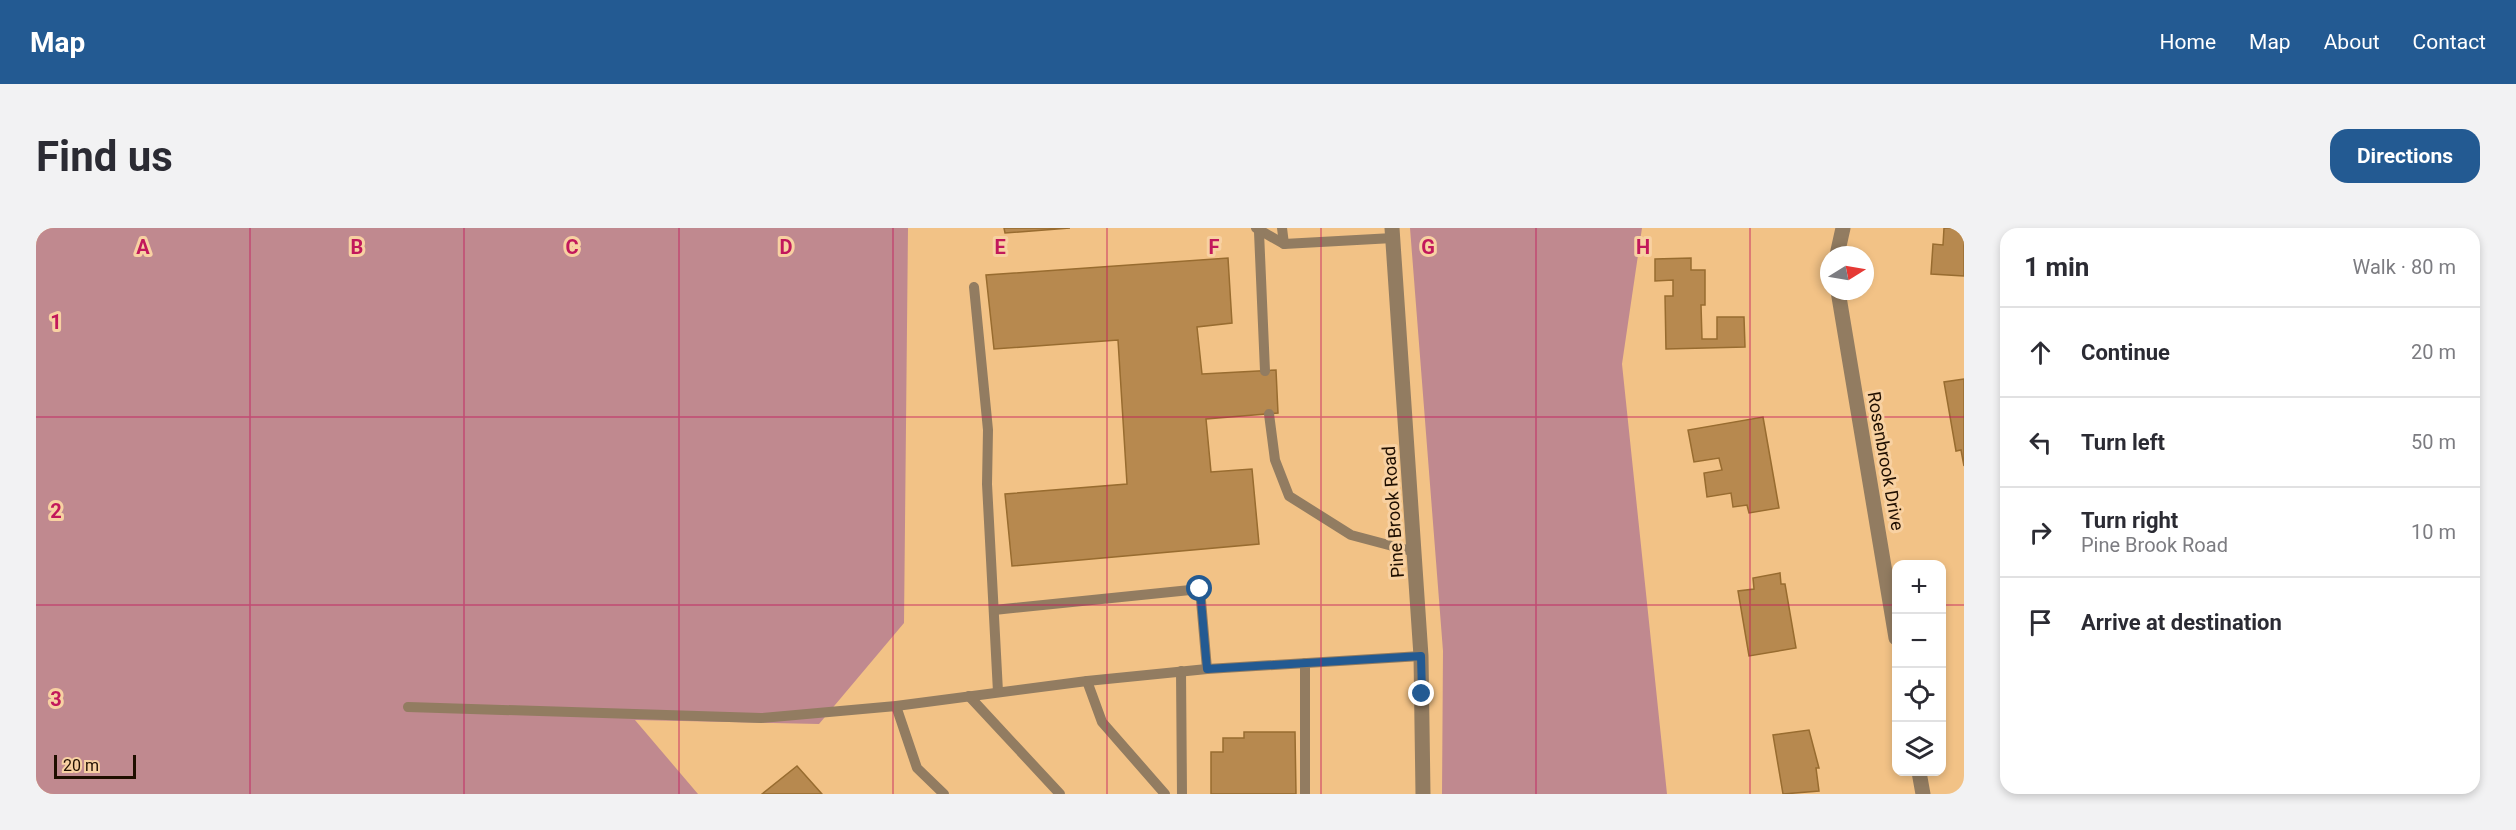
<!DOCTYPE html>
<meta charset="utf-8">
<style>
body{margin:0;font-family:Roboto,sans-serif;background:#f2f2f3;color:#2b2b33}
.controls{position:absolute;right:18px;bottom:18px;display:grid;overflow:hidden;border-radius:12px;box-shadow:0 3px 9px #0003}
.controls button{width:54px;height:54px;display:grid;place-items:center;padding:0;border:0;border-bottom:2px solid #e1e1e2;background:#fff;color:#2b2b33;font:30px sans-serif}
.compass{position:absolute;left:1784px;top:18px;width:54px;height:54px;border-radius:50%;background:#fff;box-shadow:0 3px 9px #0003;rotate:79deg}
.scale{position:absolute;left:18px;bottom:15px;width:82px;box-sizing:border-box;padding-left:6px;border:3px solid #200f00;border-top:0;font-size:16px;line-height:21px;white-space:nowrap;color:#200f00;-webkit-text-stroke:4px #f8d1a2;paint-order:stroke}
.stop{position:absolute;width:18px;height:18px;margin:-14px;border:4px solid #235a92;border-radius:50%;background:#fff}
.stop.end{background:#235a92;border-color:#fff;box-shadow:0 2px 6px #0008}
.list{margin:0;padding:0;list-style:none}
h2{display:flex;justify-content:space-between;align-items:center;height:78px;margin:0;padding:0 24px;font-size:26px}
h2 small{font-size:20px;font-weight:400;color:#7c7c81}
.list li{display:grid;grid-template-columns:39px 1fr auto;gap:18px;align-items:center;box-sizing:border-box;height:90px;padding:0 24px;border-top:2px solid #e1e1e2}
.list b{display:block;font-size:22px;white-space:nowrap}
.list p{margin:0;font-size:20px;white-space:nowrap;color:#7c7c81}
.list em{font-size:20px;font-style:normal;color:#7c7c81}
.icon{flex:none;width:33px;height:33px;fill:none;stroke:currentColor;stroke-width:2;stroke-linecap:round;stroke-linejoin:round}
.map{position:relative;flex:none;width:1928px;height:566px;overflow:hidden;border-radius:18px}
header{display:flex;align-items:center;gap:36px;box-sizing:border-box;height:84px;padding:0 30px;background:#235a92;color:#fff}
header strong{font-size:28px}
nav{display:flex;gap:33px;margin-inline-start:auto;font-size:21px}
.intro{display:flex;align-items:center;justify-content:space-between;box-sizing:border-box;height:144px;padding:0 36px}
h1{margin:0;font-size:42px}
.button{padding:15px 27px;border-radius:18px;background:#235a92;color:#fff;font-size:21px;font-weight:700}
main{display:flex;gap:36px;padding:0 36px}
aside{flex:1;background:#fff;border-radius:18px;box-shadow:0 3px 9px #0003}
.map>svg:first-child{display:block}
</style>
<header>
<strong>Map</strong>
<nav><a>Home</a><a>Map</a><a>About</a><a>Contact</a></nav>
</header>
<div class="intro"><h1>Find us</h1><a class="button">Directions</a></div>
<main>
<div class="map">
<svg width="1928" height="566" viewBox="0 0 1928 566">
<rect width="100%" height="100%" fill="#f2c286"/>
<g fill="#c0898f">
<path d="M0,0H872L868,395L783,496L599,492L662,566H0Z"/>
<path d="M1374,0H1606L1586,136L1631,566H1406L1407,423Z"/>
</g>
<g fill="#b7894f" stroke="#986c30" stroke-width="1.5">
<path d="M968,0H1034L969,5Z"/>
<path d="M1908,0H1928V48L1895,46L1897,16L1907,17Z"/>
<path d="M1192,30L1196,95L1161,99L1166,146L1240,142L1242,185L1170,191L1175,244L1216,241L1223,316L976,338L969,266L1091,256L1082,112L958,121L950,47Z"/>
<path d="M1655,30V42H1669V77H1665L1666,111H1681V89H1708L1709,119L1630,121L1629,68H1637V52L1619,53V31Z"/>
<path d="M1928,151V238L1925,222L1920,223L1908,154Z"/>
<path d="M1727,189L1743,280L1713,285L1711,277L1697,279L1695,265L1671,269L1668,245L1686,242L1683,230L1658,234L1652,202Z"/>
<path d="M1744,345L1745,356H1749L1760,420L1713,428L1702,363L1718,361L1717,350Z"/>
<path d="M1773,502L1783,540H1780L1783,563L1747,566L1737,507Z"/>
<path d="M1208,504H1259L1260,566H1175V524H1187V510H1208Z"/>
<path d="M761,538L786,566H726Z"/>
</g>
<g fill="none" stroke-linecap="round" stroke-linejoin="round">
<g stroke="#927c61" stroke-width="10">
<path d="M1220,0L1248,16L1357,10"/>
<path d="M1246,0L1248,16"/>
<path d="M1223,4L1229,143"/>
<path d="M938,59L952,202L951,256L962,464"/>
<path d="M1233,186L1239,232L1253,268L1315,307L1379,324"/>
<path d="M958,382L1164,361L1171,441"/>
<path d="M1145,443L1146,566"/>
<path d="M1051,453L1066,494L1129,566"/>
<path d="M933,468L1024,566"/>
<path d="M860,478L881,540L908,566"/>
<path d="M372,479L725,490L860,478L1051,453L1171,441L1385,428"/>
<path d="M1269,566V435"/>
</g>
<g stroke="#927c61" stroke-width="15">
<path d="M1356,0L1385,428L1387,566"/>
<path d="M1801,27L1807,0"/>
<path d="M1802,63L1860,410"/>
<path d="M1883,544L1887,566"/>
</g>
</g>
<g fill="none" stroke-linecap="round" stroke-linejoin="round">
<path stroke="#235a92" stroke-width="8" d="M1164,361L1171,441L1385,428L1386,466"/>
</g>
<path fill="none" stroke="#c2185b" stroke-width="1.5" stroke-opacity="0.55" d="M214,0V566M428,0V566M643,0V566M857,0V566M1071,0V566M1285,0V566M1500,0V566M1714,0V566M0,189H1928M0,377H1860M1906,377H1928"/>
<g text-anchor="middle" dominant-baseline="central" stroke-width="6" stroke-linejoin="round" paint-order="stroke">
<g font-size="18" fill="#200f00" stroke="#f8d1a2">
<text transform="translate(1850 233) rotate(80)">Rosenbrook Drive</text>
<text transform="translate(1357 284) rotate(-94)">Pine Brook Road</text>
</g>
</g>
<g font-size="20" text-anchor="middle" font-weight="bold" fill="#c2185b" stroke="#f8d1a2" stroke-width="6" stroke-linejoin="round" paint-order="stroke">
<text x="107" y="26">A</text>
<text x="321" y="26">B</text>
<text x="536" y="26">C</text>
<text x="750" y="26">D</text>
<text x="964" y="26">E</text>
<text x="1178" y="26">F</text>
<text x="1392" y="26">G</text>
<text x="1607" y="26">H</text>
<text x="20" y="101">1</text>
<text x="20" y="290">2</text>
<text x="20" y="478">3</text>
</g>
</svg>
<div class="controls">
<button>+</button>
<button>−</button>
<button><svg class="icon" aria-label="locate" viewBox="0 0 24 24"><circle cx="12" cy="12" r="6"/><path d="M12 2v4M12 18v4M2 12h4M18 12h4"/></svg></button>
<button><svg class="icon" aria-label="layers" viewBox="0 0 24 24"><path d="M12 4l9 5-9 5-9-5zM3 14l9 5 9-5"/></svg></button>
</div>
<svg class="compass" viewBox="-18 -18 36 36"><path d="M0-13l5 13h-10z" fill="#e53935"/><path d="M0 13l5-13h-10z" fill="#7c7c81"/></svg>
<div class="scale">20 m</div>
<div class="stop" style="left:1164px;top:361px"></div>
<div class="stop end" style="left:1386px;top:466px"></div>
</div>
<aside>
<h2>1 min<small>Walk · 80 m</small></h2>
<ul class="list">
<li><svg class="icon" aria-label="ahead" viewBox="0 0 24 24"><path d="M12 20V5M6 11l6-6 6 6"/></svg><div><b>Continue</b></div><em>20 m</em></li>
<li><svg class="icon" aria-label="left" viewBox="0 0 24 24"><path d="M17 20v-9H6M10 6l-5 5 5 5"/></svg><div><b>Turn left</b></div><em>50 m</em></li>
<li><svg class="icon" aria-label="right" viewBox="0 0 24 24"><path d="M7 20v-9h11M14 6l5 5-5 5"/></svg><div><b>Turn right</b><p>Pine Brook Road</p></div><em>10 m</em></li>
<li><svg class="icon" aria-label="arrive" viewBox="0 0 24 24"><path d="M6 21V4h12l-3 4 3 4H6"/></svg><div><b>Arrive at destination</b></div></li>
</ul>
</aside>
</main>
